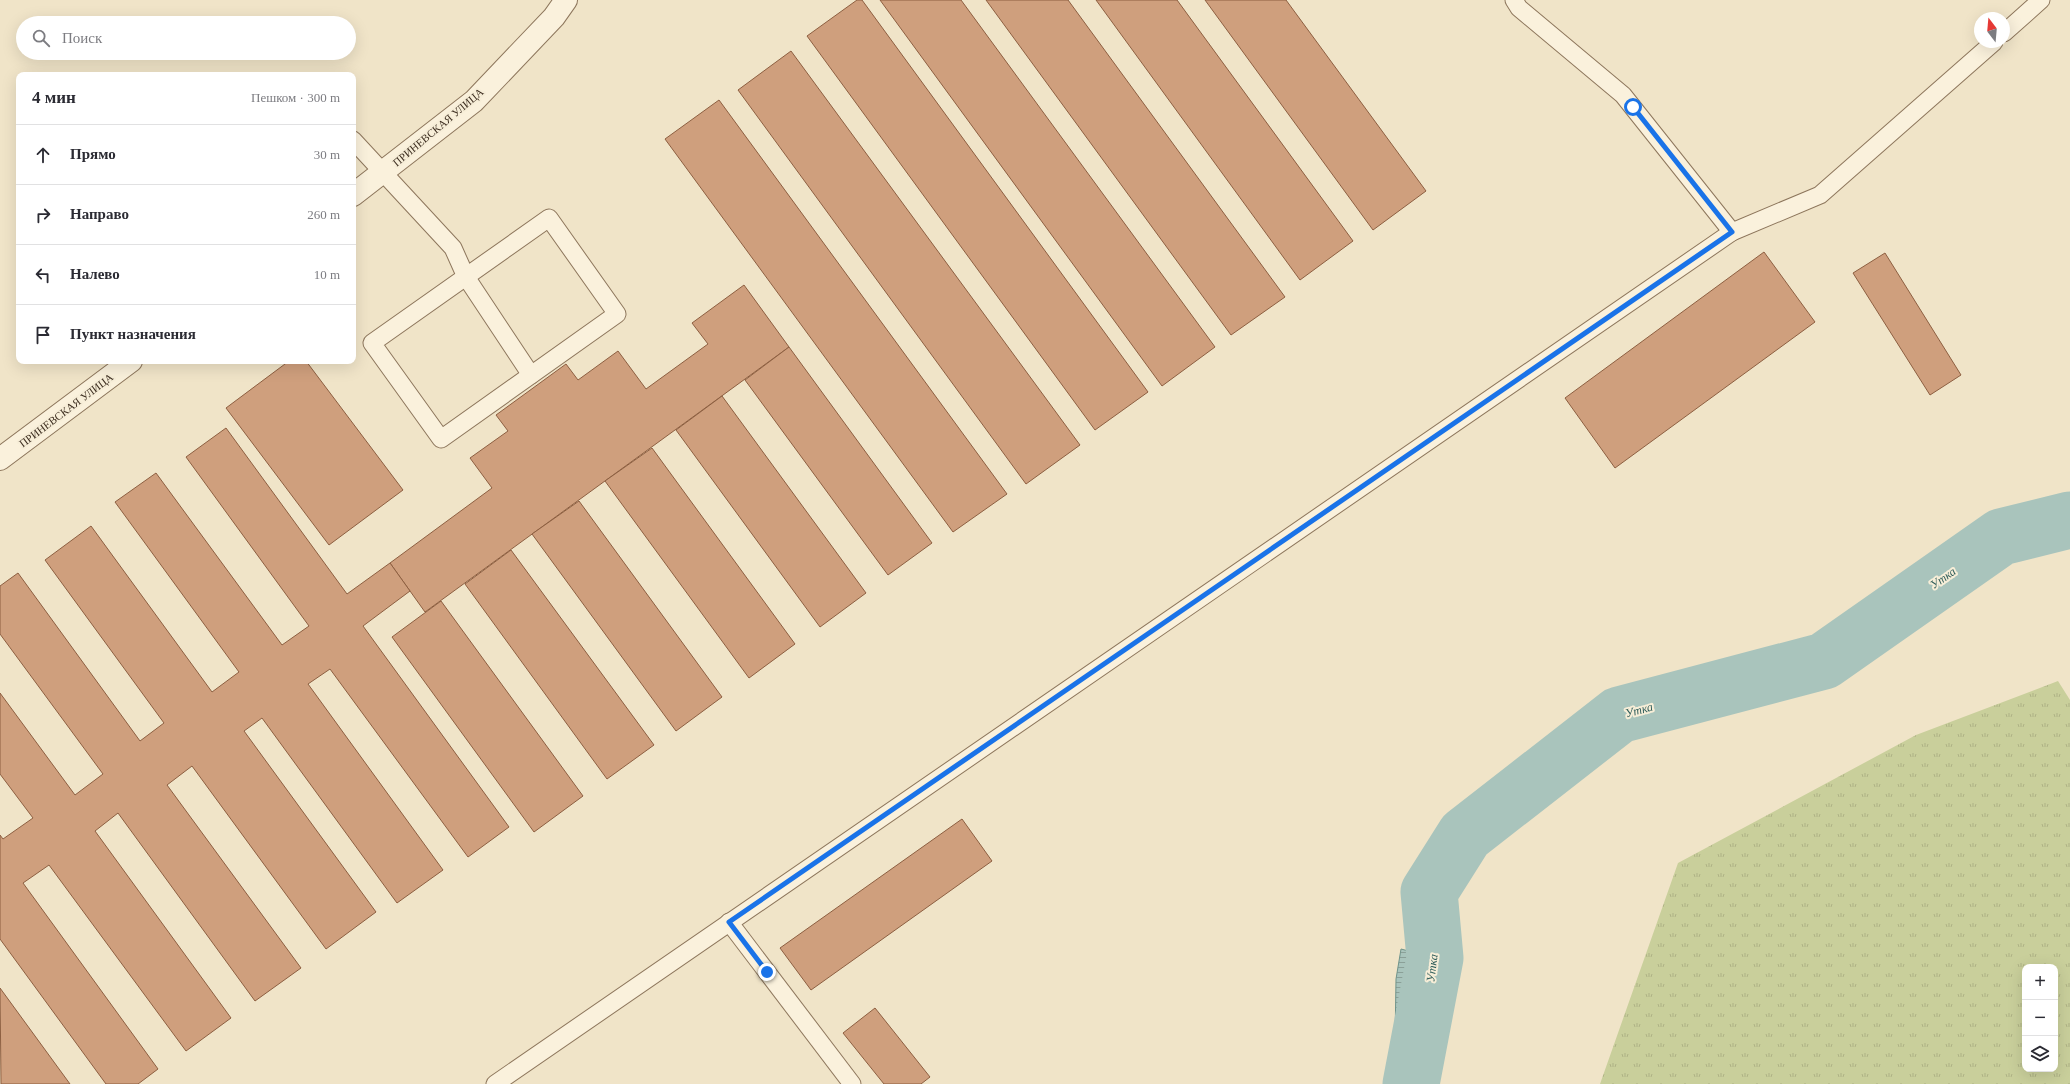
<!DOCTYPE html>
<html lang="ru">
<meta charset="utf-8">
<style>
body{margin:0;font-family:Georgia,serif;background:#f2f2f3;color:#2b2b33}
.controls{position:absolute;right:12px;bottom:12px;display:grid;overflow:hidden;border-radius:8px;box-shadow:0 4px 16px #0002}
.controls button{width:36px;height:36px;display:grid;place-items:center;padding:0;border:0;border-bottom:1px solid #e1e1e2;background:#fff;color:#2b2b33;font:20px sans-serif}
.compass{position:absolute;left:1974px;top:12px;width:36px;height:36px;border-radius:50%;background:#fff;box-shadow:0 4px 16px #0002;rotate:344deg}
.stop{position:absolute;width:12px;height:12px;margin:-9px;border:3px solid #1a73e8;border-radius:50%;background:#fff}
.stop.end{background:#1a73e8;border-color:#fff;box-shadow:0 1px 4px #0008}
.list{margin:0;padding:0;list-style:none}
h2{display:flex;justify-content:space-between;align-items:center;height:52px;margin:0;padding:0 16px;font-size:17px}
h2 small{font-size:13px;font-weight:400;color:#7c7c81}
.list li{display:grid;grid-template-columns:26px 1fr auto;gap:12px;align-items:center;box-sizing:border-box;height:60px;padding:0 16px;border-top:1px solid #e1e1e2}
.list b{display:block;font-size:15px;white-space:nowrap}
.list em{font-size:13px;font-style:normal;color:#7c7c81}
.icon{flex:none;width:22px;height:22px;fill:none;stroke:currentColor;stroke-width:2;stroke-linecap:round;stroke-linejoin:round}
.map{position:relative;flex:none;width:2070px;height:1084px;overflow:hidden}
.search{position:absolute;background:#fff;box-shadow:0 4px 16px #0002;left:16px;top:16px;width:340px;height:44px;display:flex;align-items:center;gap:10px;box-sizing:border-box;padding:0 14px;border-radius:22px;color:#7c7c81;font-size:15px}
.panel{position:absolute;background:#fff;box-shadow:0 4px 16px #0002;left:16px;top:72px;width:340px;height:292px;border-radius:8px}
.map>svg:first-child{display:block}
</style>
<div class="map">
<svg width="2070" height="1084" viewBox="0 0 2070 1084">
<defs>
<pattern id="grass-tufts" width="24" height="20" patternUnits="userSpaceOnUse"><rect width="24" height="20" fill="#c9cf9b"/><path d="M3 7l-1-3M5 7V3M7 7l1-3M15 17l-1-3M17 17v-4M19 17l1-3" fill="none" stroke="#aeb285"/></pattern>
<pattern id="water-rules" width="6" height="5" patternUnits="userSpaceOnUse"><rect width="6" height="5" fill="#a9c4bc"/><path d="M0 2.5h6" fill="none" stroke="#8ba098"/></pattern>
</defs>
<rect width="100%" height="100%" fill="#f0e4c8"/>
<path fill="url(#grass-tufts)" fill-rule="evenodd" d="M2058,681L2070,700V1084H1600L1678,863L1916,735ZM2025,967H2055V1069H2025Z"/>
<path fill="url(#water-rules)" stroke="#6f938a" d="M1401,949L1435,958L1449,965L1430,1036L1422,1084H1389L1395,1042L1396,979Z"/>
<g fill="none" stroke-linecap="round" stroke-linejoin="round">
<path stroke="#a9c4bc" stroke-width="57" d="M1411,1084L1435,958L1429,892L1465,835L1619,715L1824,661L2001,537L2070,520"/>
</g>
<g fill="#cf9f7d" stroke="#8d5f41">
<path d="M857,0H862L1148,392L1095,430L807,36Z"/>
<path d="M880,0H961L1215,347L1162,386Z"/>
<path d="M986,0H1068L1285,297L1231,335Z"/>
<path d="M1096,0H1177L1353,241L1300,280Z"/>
<path d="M1205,0H1286L1426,191L1373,230Z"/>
<path d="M791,51L1080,445L1026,484L738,90Z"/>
<path d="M719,100L1007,494L953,532L665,139Z"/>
<path d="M1764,252L1815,322L1615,468L1565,398Z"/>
<path d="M1885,253L1961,375L1930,395L1853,273Z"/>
<path d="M744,285L789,347L425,612L390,563L492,488L470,458L508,431L496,415L566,364L578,380L618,351L646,389L708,344L692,323Z"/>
<path d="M789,347L932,543L888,575L745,380Z"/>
<path d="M289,361H306L403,490L329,545L226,408Z"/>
<path d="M722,396L866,593L820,627L676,430Z"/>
<path d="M226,428L347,594L390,563L410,591L363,626L509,827L468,857L330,669L308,684L443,870L397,903L262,718L244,731L376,912L326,949L192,766L167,785L301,968L255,1001L118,813L95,831L231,1018L186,1051L49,865L23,883L158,1069L138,1084H106L0,939V835L3,839L33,818L0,774V693L75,795L103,774L0,634V586L18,573L140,741L164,723L45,560L91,526L212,692L239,672L115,502L156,473L282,645L309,626L186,457Z"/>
<path d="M652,448L795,644L749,678L605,481Z"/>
<path d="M579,501L722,697L676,731L532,534Z"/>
<path d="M511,550L654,745L607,779L465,584Z"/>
<path d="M441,601L583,796L534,832L392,637Z"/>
<path d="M962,819L992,861L811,990L780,948Z"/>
<path d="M0,988L70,1084H1Z"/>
<path d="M875,1008L930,1077L921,1084H884L843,1033Z"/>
</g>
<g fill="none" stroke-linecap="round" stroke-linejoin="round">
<defs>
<g id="service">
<path d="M1514,0L1519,8L1623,95L1732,232"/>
<path d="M2004,33L2041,0"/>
<path d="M353,140L453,248L466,277L531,375"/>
<path d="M549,218L617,314L441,439L372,343Z"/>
<path d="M729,922L852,1084"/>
<path d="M495,1084L1732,232L1820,195L1994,42"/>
</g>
<g id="minor">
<path d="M353,195L474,101L554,17L566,0"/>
<path d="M0,459L131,361"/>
</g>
</defs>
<use href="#service" stroke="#8d765c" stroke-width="19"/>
<use href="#minor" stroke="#8d765c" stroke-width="24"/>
<use href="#service" stroke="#faf1dc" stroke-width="17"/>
<use href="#minor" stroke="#faf1dc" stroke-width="22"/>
</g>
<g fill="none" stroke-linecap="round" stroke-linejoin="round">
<path stroke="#1a73e8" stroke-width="5" d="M767,972L729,922L1732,232L1633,107"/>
</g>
<g text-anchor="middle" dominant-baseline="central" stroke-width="4" stroke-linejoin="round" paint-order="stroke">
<g font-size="11" fill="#3d2e20" stroke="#f7eed8">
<text transform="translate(438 127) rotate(-40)">ПРИНЕВСКАЯ УЛИЦА</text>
<text transform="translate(66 410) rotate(-37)">ПРИНЕВСКАЯ УЛИЦА</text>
</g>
<g font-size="12" font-style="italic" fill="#2f5d5a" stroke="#f7eed8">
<text transform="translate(1943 578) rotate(-35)">Утка</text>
<text transform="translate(1639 710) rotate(-15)">Утка</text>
<text transform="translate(1432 968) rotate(-83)">Утка</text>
</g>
</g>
</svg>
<div class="controls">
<button>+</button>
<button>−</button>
<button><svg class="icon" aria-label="layers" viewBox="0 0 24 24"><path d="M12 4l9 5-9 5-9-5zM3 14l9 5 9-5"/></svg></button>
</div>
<svg class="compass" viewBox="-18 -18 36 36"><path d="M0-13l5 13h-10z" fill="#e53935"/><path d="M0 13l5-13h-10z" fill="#7c7c81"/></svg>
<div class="stop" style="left:1633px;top:107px"></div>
<div class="stop end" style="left:767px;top:972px"></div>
<div class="search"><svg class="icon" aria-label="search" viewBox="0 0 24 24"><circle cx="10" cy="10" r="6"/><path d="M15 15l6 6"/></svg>Поиск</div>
<section class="panel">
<h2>4 мин<small>Пешком · 300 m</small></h2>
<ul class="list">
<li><svg class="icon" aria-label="ahead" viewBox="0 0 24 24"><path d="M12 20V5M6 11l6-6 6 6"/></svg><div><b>Прямо</b></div><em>30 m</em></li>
<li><svg class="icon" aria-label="right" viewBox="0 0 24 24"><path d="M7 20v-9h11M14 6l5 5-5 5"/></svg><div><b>Направо</b></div><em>260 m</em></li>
<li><svg class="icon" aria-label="left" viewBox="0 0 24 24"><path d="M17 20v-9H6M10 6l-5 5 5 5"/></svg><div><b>Налево</b></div><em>10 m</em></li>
<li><svg class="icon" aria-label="arrive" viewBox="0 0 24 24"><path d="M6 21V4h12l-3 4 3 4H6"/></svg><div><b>Пункт назначения</b></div></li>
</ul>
</section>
</div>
